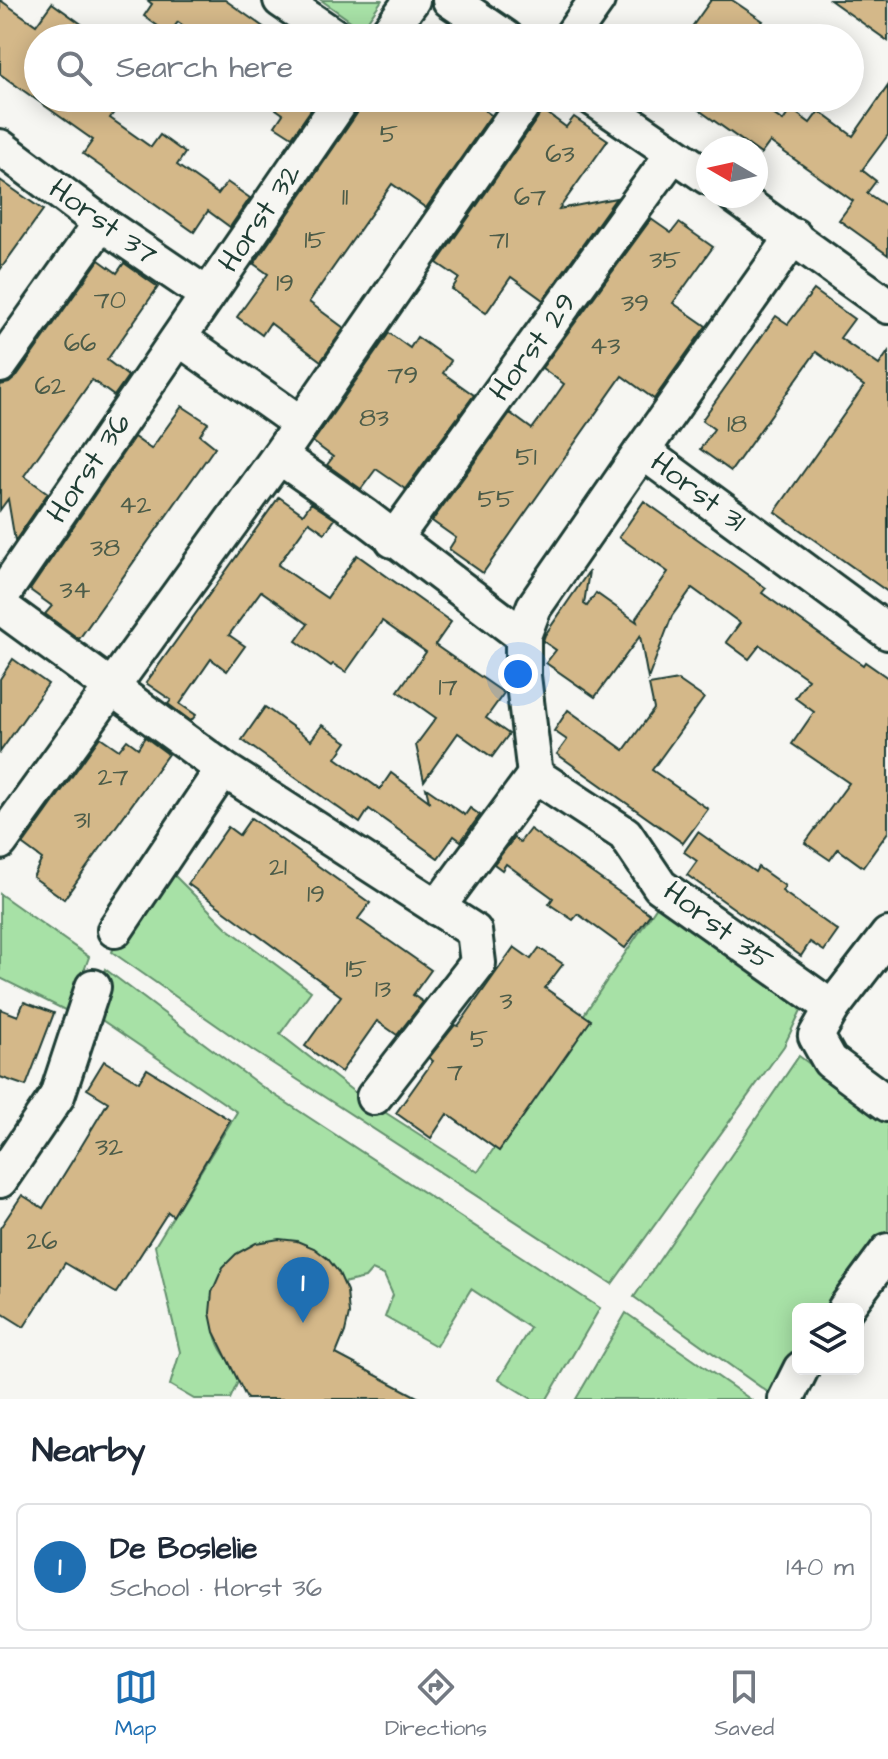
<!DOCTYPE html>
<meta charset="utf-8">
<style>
body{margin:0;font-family:"Architects Daughter",sans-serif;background:#f6f6f7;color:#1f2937}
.controls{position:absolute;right:24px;bottom:24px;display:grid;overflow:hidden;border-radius:12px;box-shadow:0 4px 20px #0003}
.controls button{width:72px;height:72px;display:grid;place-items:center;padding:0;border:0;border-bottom:2px solid #e0e1e3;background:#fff;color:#1f2937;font:40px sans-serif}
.compass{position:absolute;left:696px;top:136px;width:72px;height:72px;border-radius:50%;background:#fff;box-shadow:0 4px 20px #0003;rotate:279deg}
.you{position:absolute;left:518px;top:674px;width:28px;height:28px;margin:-20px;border:6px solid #fff;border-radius:50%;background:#1a73e8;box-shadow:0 0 0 12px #1a73e833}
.badge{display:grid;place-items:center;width:52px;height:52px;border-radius:50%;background:#1f6fb2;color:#fff;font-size:26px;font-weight:700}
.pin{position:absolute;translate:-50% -66px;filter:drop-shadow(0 2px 4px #0008)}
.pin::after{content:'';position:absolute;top:42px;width:28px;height:24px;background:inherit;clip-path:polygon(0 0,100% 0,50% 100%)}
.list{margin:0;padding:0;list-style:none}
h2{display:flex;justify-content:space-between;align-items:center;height:104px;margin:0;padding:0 32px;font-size:34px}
h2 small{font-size:26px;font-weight:400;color:#747a83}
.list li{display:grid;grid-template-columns:52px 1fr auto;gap:24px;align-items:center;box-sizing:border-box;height:128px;margin:0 16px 16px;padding:0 16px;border:2px solid #e0e1e3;border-radius:12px}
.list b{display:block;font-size:30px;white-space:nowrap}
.list p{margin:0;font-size:26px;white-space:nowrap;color:#747a83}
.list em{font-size:26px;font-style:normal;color:#747a83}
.icon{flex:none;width:44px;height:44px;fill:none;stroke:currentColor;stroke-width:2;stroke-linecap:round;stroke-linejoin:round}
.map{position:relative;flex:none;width:888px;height:1399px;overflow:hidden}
.search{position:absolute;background:#fff;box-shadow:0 4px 20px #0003;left:24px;right:24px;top:24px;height:88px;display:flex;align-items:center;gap:20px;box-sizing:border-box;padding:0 28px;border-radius:44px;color:#747a83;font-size:30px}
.sheet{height:248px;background:#fff}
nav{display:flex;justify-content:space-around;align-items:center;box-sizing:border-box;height:112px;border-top:2px solid #e0e1e3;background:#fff;font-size:22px;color:#747a83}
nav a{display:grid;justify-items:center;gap:4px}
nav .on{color:#1f6fb2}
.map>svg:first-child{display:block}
</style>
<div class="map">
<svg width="888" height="1399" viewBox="0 0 888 1399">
<rect width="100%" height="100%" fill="#f6f6f2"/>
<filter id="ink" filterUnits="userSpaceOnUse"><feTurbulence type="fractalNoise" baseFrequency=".0125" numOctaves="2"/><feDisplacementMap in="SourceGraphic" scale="16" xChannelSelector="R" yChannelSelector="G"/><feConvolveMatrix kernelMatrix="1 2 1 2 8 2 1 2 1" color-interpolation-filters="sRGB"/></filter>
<g filter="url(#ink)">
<g fill="#a7e1a6" stroke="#638f6d" stroke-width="2">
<path d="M321,0H382L362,29Z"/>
<path d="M164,865L227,928L311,991L280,1034L358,1095L478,1172L657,906L802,1008L784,1046L612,1284L252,1050L112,952L134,902Z"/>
<path d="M0,894L89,957L69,1012L0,978Z"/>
<path d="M105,969L261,1086L600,1308L547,1399H532L499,1379L530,1328L471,1289L436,1346L385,1317L393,1295L384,1275L372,1270L365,1278L343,1283L213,1297C209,1325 216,1357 243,1371L230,1399H194L170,1385L180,1352L155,1246L237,1112L93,1014Z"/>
<path d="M799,1056L888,1122V1230L830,1309H798V1354L769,1393L634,1297Z"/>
<path d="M626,1313L750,1399H576Z"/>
</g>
<g fill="#d4b889" stroke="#1f3d34" stroke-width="2">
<path d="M0,0L36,25L52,3L101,38H38V98H124L110,118L151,147L160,135L185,153L177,165L218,194L227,182L250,198L230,227L208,211L194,232L83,154L93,140L0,74Z"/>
<path d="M147,0H225L279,38H200L178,22L169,34L144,16L152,4Z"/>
<path d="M711,0H732L763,21L750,38H684Z"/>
<path d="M830,0H888V41Z"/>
<path d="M888,86V135L862,170L876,181L867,193L888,207V255L839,220L853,201L770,142L761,154L682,98H750L783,121L791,109L810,123L819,111L853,136Z"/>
<path d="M260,98H319L292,137L275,126L283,114Z"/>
<path d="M363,98H468L491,115L426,208L392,184L309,302L344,328L321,361L270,323L262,335L237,317L268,274L254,264L360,109Z"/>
<path d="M543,110L566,127L574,117L608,140L559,209L616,198L543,300L511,277L486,313L452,289L459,278L437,263Z"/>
<path d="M0,180L43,210L0,270Z"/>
<path d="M651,219L671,233L679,223L713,247L673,303L706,326L654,399L622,376L483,573L449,549L456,538L432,521L510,413L532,429L548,407L564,384L542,368Z"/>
<path d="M99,260L117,273L124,263L158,287L107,360L128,376L114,396L92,380L24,476L48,493L15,541L8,499L0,510V385L9,383L16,377Z"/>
<path d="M814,290L854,319L840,338L879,365L888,352V592L775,512L864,386L816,352L731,471L700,449L714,429L702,420L776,316L788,324Z"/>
<path d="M389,333L410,348L417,337L451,361L443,373L474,395L405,489L376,469L361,489L327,465L333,457L313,442Z"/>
<path d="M182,406L208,423L200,435L215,447L79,639L45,614L52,606L30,590L134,437L151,449Z"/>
<path d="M279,497L303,514L311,503L335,519L325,533L309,522L278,565L327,598L357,555L451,622L435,645L504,693L486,718L509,734L492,757L458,733L424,781L416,745L436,718L398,691L426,652L382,621L346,672L333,664L331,666L296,641L308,624L261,591L229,635L245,646L227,671L211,659L180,704L196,715L191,721L168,704L171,700L146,683Z"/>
<path d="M644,501L766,588L762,593L863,665L865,662L888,678V832L863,867L838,849L830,860L805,843L849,783L792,744L814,712L795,698L808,679L760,645L749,659L726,642L740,623L692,588L672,616L648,679L640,636L595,697L546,663L556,650L543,641L545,635L589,571L584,604L587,606L596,593L637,622L636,618L668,572L619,537Z"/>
<path d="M13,659L48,684L0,752V679Z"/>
<path d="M678,680L704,698L652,770L708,809L683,843L557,754L567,740L554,731L568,710L624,750L654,709L649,685Z"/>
<path d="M265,707L311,740L322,725L347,742L336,758L380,789L391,773L429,801L426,788L465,815L470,808L480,815L461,841L454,836L438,858L369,809L360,823L242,740Z"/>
<path d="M100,737L119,750L127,740L138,748L145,737L168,754L64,899L33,877L42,859L23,845Z"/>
<path d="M251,818L370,903L358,919L431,970L413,995L423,1002L397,1035L377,1021L341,1072L305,1046L341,996L188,884L228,827L239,835Z"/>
<path d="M530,829L650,914L625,948L578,914L573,920L549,904L553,898L506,864L502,870L494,864L514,838L520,842Z"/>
<path d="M698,832L755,872L758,867L785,886L782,891L838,931L824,951L810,942L801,956L687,875L697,861L684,852Z"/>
<path d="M514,947L531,959L539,948L563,964L545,988L591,1020L499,1151L447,1114L431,1138L396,1113L433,1061L429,1058L455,1025L458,1026Z"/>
<path d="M24,1002L54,1013L26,1086L0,1077V1009L18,1016Z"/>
<path d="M104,1061L139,1082L147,1069L230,1120L173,1216L168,1212L116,1293L65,1263L24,1327L0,1312V1228L22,1195L43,1208L76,1155L108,1102L87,1089Z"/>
<path d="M279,1239L297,1241L314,1248L328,1259L339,1273L347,1291L349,1314L345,1332L336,1354L421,1399H247L214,1332L210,1313L212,1292L223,1267L236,1254L256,1243Z"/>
</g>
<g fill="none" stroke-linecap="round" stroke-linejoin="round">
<defs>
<g id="minor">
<path d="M281,0L337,38"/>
<path d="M450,0L506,38"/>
<path d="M384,38L412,0"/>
<path d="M570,38L597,0"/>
<path d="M593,98L708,177"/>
<path d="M0,147L101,223L207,295"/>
<path d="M735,196L888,306"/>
<path d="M794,236L642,451L888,632"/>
<path d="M179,338L301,424"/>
<path d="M0,365L101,223"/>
<path d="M279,456L366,517L523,636V676L535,775L625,834L660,886L832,1008"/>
<path d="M393,540L673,154"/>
<path d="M0,598L343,98"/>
<path d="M0,606L223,769L474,931L478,963L374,1097"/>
<path d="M523,636L534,607L642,451"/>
<path d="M0,842L279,456L527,98"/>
<path d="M437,908L535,775"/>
<path d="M115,930L223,769"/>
<path d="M888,935L832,1008L816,1036L830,1061L888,1104"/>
<path d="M0,1180L57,1096L93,987"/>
<path d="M845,1309L888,1251"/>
<path d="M786,1399L801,1369"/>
</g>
</defs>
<use href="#minor" stroke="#1f3d34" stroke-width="40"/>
<use href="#minor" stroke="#f6f6f2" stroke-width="34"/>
</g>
</g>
<g text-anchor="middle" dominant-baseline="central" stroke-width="7" stroke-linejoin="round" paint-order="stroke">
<g font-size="26" fill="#4c5c49">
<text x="389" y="134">5</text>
<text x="560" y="154">63</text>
<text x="345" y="197">11</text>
<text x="530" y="197">67</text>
<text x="315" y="240">15</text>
<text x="499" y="240">71</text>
<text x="665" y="260">35</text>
<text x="285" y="283">19</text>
<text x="110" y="300">70</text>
<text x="635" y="303">39</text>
<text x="80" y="343">66</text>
<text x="605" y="346">43</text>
<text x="403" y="375">79</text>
<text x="50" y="386">62</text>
<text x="374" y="418">83</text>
<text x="737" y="424">18</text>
<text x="526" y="457">51</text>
<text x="496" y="499">55</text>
<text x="135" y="505">42</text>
<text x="105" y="548">38</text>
<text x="75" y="590">34</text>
<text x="448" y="687">17</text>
<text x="113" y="777">27</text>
<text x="82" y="820">31</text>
<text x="278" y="867">21</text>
<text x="316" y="894">19</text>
<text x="356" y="969">15</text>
<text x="383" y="989">13</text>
<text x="506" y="1001">3</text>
<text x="479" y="1039">5</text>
<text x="455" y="1072">7</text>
<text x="109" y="1147">32</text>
<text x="42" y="1241">26</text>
</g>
<g font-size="30" fill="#1f3d34" stroke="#f6f6f2">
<text transform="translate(260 218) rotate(-56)">Horst 32</text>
<text transform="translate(103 222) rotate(36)">Horst 37</text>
<text transform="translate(533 347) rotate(-54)">Horst 29</text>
<text transform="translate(89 468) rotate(-56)">Horst 36</text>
<text transform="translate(698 492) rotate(37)">Horst 31</text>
<text transform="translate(718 926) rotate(37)">Horst 35</text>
</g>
</g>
</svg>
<div class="controls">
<button><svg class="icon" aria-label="layers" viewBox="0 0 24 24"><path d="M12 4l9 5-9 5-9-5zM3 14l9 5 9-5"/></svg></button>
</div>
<svg class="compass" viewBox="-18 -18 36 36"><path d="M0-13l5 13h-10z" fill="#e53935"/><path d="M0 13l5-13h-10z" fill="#747a83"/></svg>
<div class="you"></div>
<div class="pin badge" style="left:303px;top:1323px">1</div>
<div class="search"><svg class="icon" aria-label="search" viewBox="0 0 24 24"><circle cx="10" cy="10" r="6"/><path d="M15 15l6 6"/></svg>Search here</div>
</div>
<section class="sheet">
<h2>Nearby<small></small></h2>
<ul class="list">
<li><span class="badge">1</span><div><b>De Boslelie</b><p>School · Horst 36</p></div><em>140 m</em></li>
</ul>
</section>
<nav>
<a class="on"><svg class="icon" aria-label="map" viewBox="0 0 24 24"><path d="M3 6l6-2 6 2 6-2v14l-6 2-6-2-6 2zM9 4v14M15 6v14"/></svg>Map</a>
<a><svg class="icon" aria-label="directions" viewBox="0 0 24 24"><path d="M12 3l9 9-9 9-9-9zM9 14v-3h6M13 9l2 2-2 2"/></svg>Directions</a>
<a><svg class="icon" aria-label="saved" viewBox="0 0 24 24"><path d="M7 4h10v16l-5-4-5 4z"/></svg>Saved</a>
</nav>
